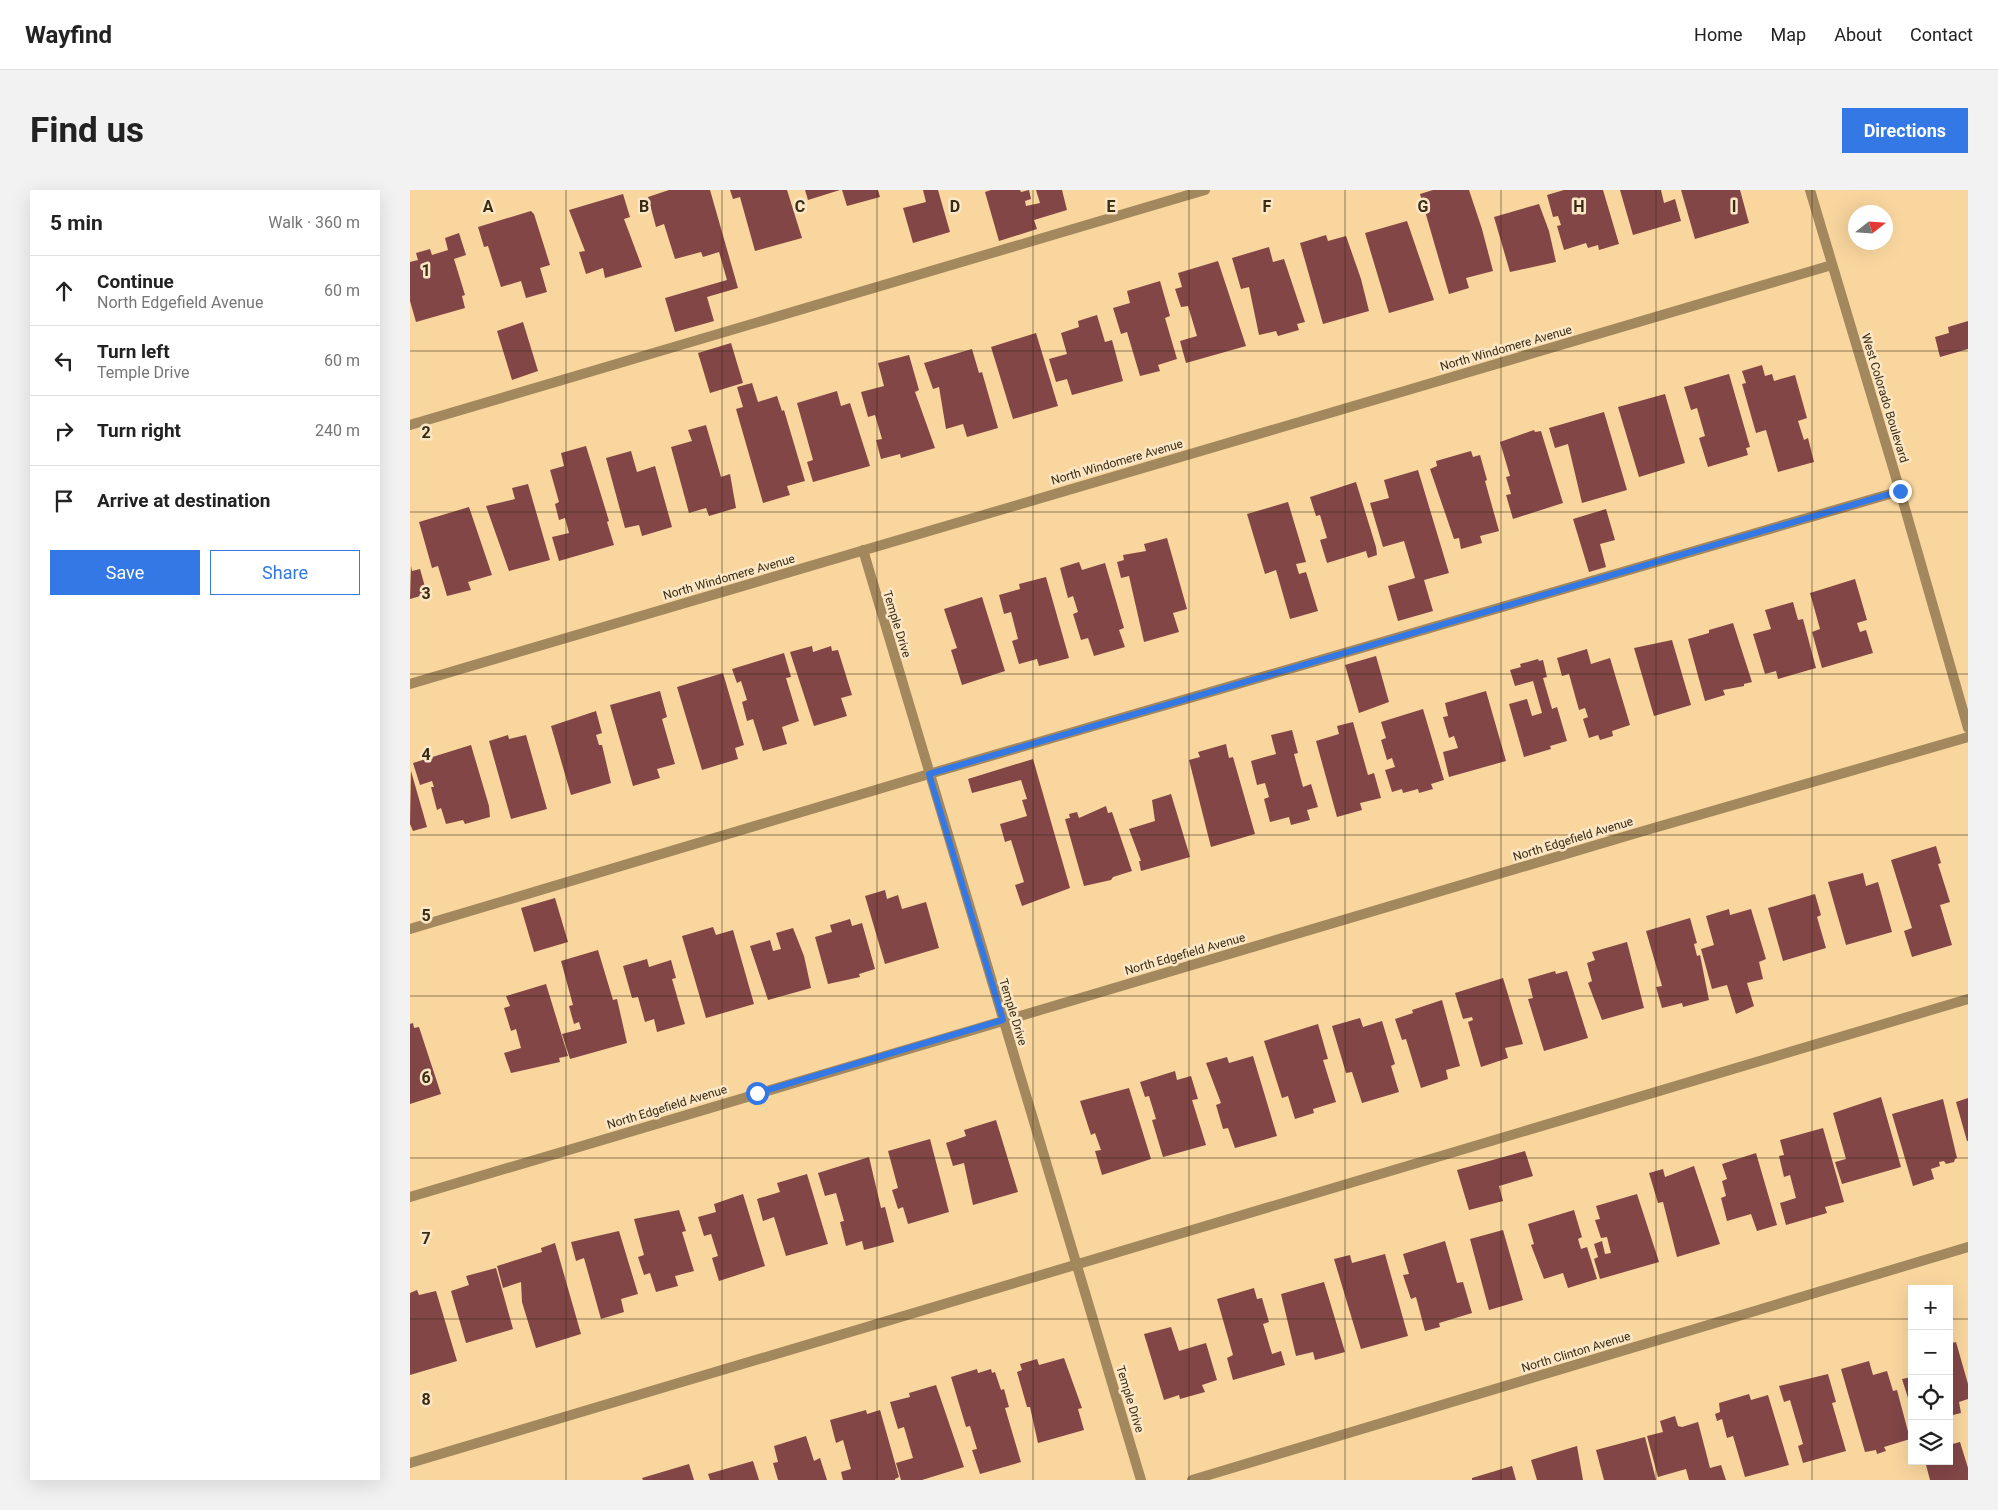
<!DOCTYPE html>
<meta charset="utf-8">
<style>
body{margin:0;font-family:Roboto,sans-serif;background:#f2f2f2;color:#222}
.controls{position:absolute;right:15px;bottom:15px;display:grid;overflow:hidden;border-radius:0px;box-shadow:0 5px 20px #0002}
.controls button{width:45px;height:45px;display:grid;place-items:center;padding:0;border:0;border-bottom:1px solid #e0e0e0;background:#fff;color:#222;font:25px sans-serif}
.compass{position:absolute;left:1438px;top:15px;width:45px;height:45px;border-radius:50%;background:#fff;box-shadow:0 5px 20px #0002;rotate:73deg}
.stop{position:absolute;width:15px;height:15px;margin:-11px;border:4px solid #3378e5;border-radius:50%;background:#fff}
.stop.end{background:#3378e5;border-color:#fff;box-shadow:0 1px 5px #0008}
.list{margin:0;padding:0;list-style:none}
h2{display:flex;justify-content:space-between;align-items:center;height:65px;margin:0;padding:0 20px;font-size:21px}
h2 small{font-size:16px;font-weight:400;color:#767676}
.list li{display:grid;grid-template-columns:32px 1fr auto;gap:15px;align-items:center;box-sizing:border-box;height:70px;padding:0 20px;border-top:1px solid #e0e0e0}
.list b{display:block;font-size:19px;white-space:nowrap}
.list p{margin:0;font-size:16px;white-space:nowrap;color:#767676}
.list em{font-size:16px;font-style:normal;color:#767676}
.actions{display:flex;gap:10px;padding:15px 20px}
.actions a{flex:1;padding:11px 0;border:1px solid #3378e5;border-radius:0px;text-align:center;font-size:18px;color:#3378e5}
.actions .main{background:#3378e5;color:#fff}
.icon{flex:none;width:28px;height:28px;fill:none;stroke:currentColor;stroke-width:2;stroke-linecap:round;stroke-linejoin:round}
.map{position:relative;flex:none;width:1558px;height:1290px;overflow:hidden;border-radius:0px}
header{display:flex;align-items:center;gap:30px;box-sizing:border-box;height:70px;padding:0 25px;background:#fff;border-bottom:1px solid #e0e0e0}
header strong{font-size:24px}
nav{display:flex;gap:28px;margin-inline-start:auto;font-size:18px}
.intro{display:flex;align-items:center;justify-content:space-between;box-sizing:border-box;height:120px;padding:0 30px}
h1{margin:0;font-size:35px}
.button{padding:12px 22px;border-radius:0px;background:#3378e5;color:#fff;font-size:18px;font-weight:700}
main{display:flex;gap:30px;padding:0 30px}
aside{flex:1;background:#fff;border-radius:0px;box-shadow:0 5px 20px #0002}
.map>svg:first-child{display:block}
</style>
<header>
<strong>Wayfind</strong>
<nav><a>Home</a><a>Map</a><a>About</a><a>Contact</a></nav>
</header>
<div class="intro"><h1>Find us</h1><a class="button">Directions</a></div>
<main>
<aside>
<h2>5 min<small>Walk · 360 m</small></h2>
<ul class="list">
<li><svg class="icon" aria-label="ahead" viewBox="0 0 24 24"><path d="M12 20V5M6 11l6-6 6 6"/></svg><div><b>Continue</b><p>North Edgefield Avenue</p></div><em>60 m</em></li>
<li><svg class="icon" aria-label="left" viewBox="0 0 24 24"><path d="M17 20v-9H6M10 6l-5 5 5 5"/></svg><div><b>Turn left</b><p>Temple Drive</p></div><em>60 m</em></li>
<li><svg class="icon" aria-label="right" viewBox="0 0 24 24"><path d="M7 20v-9h11M14 6l5 5-5 5"/></svg><div><b>Turn right</b></div><em>240 m</em></li>
<li><svg class="icon" aria-label="arrive" viewBox="0 0 24 24"><path d="M6 21V4h12l-3 4 3 4H6"/></svg><div><b>Arrive at destination</b></div></li>
</ul>
<div class="actions"><a class="main">Save</a><a>Share</a></div>
</aside>
<div class="map">
<svg width="1558" height="1290" viewBox="0 0 1558 1290">
<rect width="100%" height="100%" fill="#f9d69e"/>
<g fill="#824647">
<path d="M259,0H300L328,98L297,107L304,131L265,142L255,108L317,90L309,62L293,67L291,62L265,69L254,34L246,37L238,7Z"/>
<path d="M320,0H377L392,48L345,61L330,7L323,9Z"/>
<path d="M395,0H430L398,10Z"/>
<path d="M432,0H468L470,7L437,16Z"/>
<path d="M513,0H528L540,42L503,53L493,18L516,12Z"/>
<path d="M581,0H610L611,2L619,0L621,9L615,11L616,16L630,13L626,0H652L657,20L624,30L627,39L589,51L575,2Z"/>
<path d="M1023,0H1059L1072,39L1083,81L1056,88L1059,98L1039,104L1010,4Z"/>
<path d="M1154,0H1193L1209,54L1189,60L1188,55L1178,58L1176,53L1154,60L1147,36L1151,35L1148,26L1143,27L1137,5Z"/>
<path d="M1210,0H1251L1254,13L1265,9L1271,31L1223,45Z"/>
<path d="M1271,0H1330L1339,33L1285,49Z"/>
<path d="M213,4L220,27L214,29L232,77L195,88L193,78L176,84L169,62L175,61L159,20Z"/>
<path d="M1129,14L1139,41L1146,72L1100,82L1084,27Z"/>
<path d="M121,21L124,24L140,75L130,78L137,102L116,108L111,91L91,97L78,56L74,57L68,37Z"/>
<path d="M997,31L1024,110L979,123L955,43Z"/>
<path d="M49,43L56,65L44,69L55,105L52,106L55,118L6,132L0,111V72L8,70L6,63L20,59L22,65L38,60L35,48Z"/>
<path d="M916,45L918,51L936,46L951,89L959,121L913,134L890,53Z"/>
<path d="M859,57L863,72L874,69L895,132L887,134L889,140L868,146L866,141L849,145L839,97L831,99L822,68Z"/>
<path d="M808,71L836,156L776,173L770,151L787,146L778,116L771,117L765,99L772,97L768,83Z"/>
<path d="M750,91L760,126L755,128L767,169L748,175L750,181L730,186L717,142L711,144L703,118L720,113L717,101Z"/>
<path d="M687,125L695,152L702,150L713,191L662,205L657,189L646,192L639,169L657,164L651,143L669,137L668,131Z"/>
<path d="M1558,131V159L1530,167L1525,147L1539,143L1538,137Z"/>
<path d="M113,132L128,181L102,190L87,141Z"/>
<path d="M626,143L648,216L603,229L581,157Z"/>
<path d="M321,153L333,193L300,203L288,163Z"/>
<path d="M562,159L569,183L572,182L588,238L557,247L553,234L536,239L529,197L523,199L514,173Z"/>
<path d="M499,165L509,200L505,202L525,258L491,268L490,264L471,269L466,250L472,249L465,225L458,227L451,202L474,196L468,173Z"/>
<path d="M1352,175L1355,186L1362,184L1364,191L1385,185L1397,228L1388,231L1394,250L1398,248L1404,272L1368,282L1356,240L1346,243L1332,194L1336,193L1332,181Z"/>
<path d="M1319,184L1340,257L1336,258L1338,265L1298,277L1289,248L1295,246L1287,218L1281,220L1274,197Z"/>
<path d="M342,193L348,212L367,206L372,221L374,220L395,291L377,296L380,305L353,313L326,219L333,217L327,197Z"/>
<path d="M427,201L431,216L440,213L460,276L403,292L397,272L403,270L387,213Z"/>
<path d="M1255,204L1275,273L1229,287L1208,217Z"/>
<path d="M1194,222L1217,300L1172,313L1158,254L1145,258L1139,238Z"/>
<path d="M296,235L311,287L320,284L326,318L299,326L296,318L279,323L261,257L282,251L278,240Z"/>
<path d="M1124,240L1125,242L1131,241L1153,313L1103,329L1096,305L1101,304L1096,287L1100,286L1090,252Z"/>
<path d="M176,256L199,331L197,332L204,355L149,371L142,347L159,343L155,328L149,330L145,314L149,312L140,280L154,276L151,263Z"/>
<path d="M221,261L227,282L245,276L262,337L232,346L229,335L215,338L196,268Z"/>
<path d="M1061,261L1063,267L1070,265L1077,290L1075,291L1089,341L1070,346L1072,353L1051,359L1049,348L1044,349L1020,279L1027,276L1026,271Z"/>
<path d="M1008,280L1039,383L1014,390L1023,421L988,431L978,396L1005,388L994,351L973,357L960,313L979,308L974,290Z"/>
<path d="M946,292L966,357L967,365L958,368L956,361L917,373L910,350L917,348L910,325L906,326L900,307Z"/>
<path d="M118,294L140,370L99,381L76,316L105,309L102,298Z"/>
<path d="M878,312L896,372L886,374L889,384L896,382L908,421L880,429L866,380L855,384L837,324Z"/>
<path d="M59,317L82,385L58,392L61,400L37,406L28,376L22,378L9,332Z"/>
<path d="M1196,319L1205,350L1190,354L1196,377L1179,382L1163,329Z"/>
<path d="M757,348L777,419L763,423L769,442L734,452L719,386L711,388L707,372L714,370L713,365L736,361L734,354Z"/>
<path d="M669,372L672,380L695,373L714,438L709,440L715,457L684,466L678,448L671,450L663,424L668,422L663,406L658,408L650,378Z"/>
<path d="M1,376L2,381L10,379L17,404L0,409Z"/>
<path d="M636,387L659,468L629,476L627,469L609,474L602,451L608,449L601,422L594,424L589,405L610,399L609,394Z"/>
<path d="M1445,389L1457,430L1447,433L1450,442L1456,440L1463,463L1412,478L1402,442L1410,439L1400,403Z"/>
<path d="M572,407L595,481L552,495L541,460L547,458L534,419Z"/>
<path d="M1383,412L1388,430L1393,429L1406,478L1368,489L1366,481L1355,484L1343,444L1361,439L1355,420Z"/>
<path d="M1323,433L1342,492L1334,494V496L1313,500L1315,505L1295,511L1278,449L1299,443V440Z"/>
<path d="M1262,450L1281,515L1244,526L1224,458Z"/>
<path d="M402,456L403,462L421,456L422,461L428,460L442,505L431,508L437,526L404,536L380,462Z"/>
<path d="M1177,459L1181,474L1200,468L1220,535L1202,541L1203,546L1190,550L1188,545L1179,548L1173,529L1178,527L1175,518L1169,520L1159,484L1152,486L1147,468Z"/>
<path d="M374,463L381,487L376,488L389,531L372,537L377,554L353,561L343,529L337,531L332,512L337,510L331,491L327,493L322,479Z"/>
<path d="M966,466L979,512L949,523L935,475Z"/>
<path d="M1128,469L1129,471L1133,470L1137,487L1133,488L1142,519L1147,517L1157,551L1140,556L1141,559L1114,567L1099,514L1117,509L1122,526L1132,523L1123,491L1105,496L1100,480L1111,477L1110,474Z"/>
<path d="M313,483L334,555L325,558L328,569L292,580L267,497Z"/>
<path d="M250,501L257,527L252,529L265,574L247,579L250,588L223,596L200,515Z"/>
<path d="M1076,501L1096,571L1039,587L1033,562L1048,558L1044,546L1039,548L1033,527L1038,526L1035,513Z"/>
<path d="M1013,519L1034,590L1021,594L1023,599L1009,603L1008,599L993,603L992,599L982,602L975,580L985,577L982,568L977,570L971,550L976,548L971,532Z"/>
<path d="M186,521L192,543L186,545L189,555H192L201,593L161,605L141,536Z"/>
<path d="M943,532L958,585L964,583L971,608L950,613L952,620L927,627L906,551L929,544L927,536Z"/>
<path d="M882,540L888,563L884,564L893,597L901,594L908,617L897,620L900,630L881,635L879,627L860,632L854,609L859,607L855,593L847,595L841,571L866,564L861,545Z"/>
<path d="M98,545L99,549L116,545L137,619L101,629L79,551Z"/>
<path d="M816,554L819,568L823,567L845,644L801,657L779,570L790,567L788,562Z"/>
<path d="M61,555L79,616L80,627L55,634L53,630L36,634L31,618L27,620L21,597H24L22,591L10,595L3,573Z"/>
<path d="M623,569L660,698L612,716L605,695L614,692L601,650L595,652L590,634L617,626L612,610L617,609L611,590L562,603L558,589Z"/>
<path d="M1,581L17,637L3,641L0,634Z"/>
<path d="M761,604L780,667L731,681L729,671H731L719,639L745,631L742,610Z"/>
<path d="M696,616L698,623L702,622L722,681L703,687L701,690L674,696L655,629L660,628L659,624L667,622L669,628Z"/>
<path d="M1526,656L1531,673L1528,674L1540,712L1530,715L1542,755L1502,767L1494,741L1502,738L1481,670Z"/>
<path d="M1453,683L1456,696L1468,692L1482,742L1436,755L1418,692Z"/>
<path d="M475,700L477,709L488,705L492,719L516,712L529,758L475,774L455,706Z"/>
<path d="M1405,704L1411,725L1407,727L1416,758L1373,771L1358,718Z"/>
<path d="M145,708L158,752L124,762L111,718Z"/>
<path d="M1319,719L1320,725L1341,719L1356,769L1349,772L1353,789L1337,793L1344,816L1326,824L1317,795L1302,799L1291,759L1304,755L1296,726Z"/>
<path d="M1280,728L1287,753L1284,754L1287,766L1290,765L1299,810L1273,817L1272,813L1252,818L1246,797L1252,796L1236,741Z"/>
<path d="M440,729L442,736L452,733L465,779L449,784L450,787L418,794L405,747L422,742L420,735Z"/>
<path d="M303,737L306,745L323,740L344,814L296,828L272,746Z"/>
<path d="M383,738L394,766L401,798L358,810L340,756L360,750L363,761L371,759L366,743Z"/>
<path d="M1217,752L1234,818L1192,830L1178,793L1182,791L1177,773L1185,770L1182,762Z"/>
<path d="M188,760L203,810L207,809L217,853L160,869L152,844L171,839L169,832L164,834L159,816L163,815L151,771Z"/>
<path d="M237,769L239,777L261,770L266,788L262,789L275,834L247,842L244,829L235,832L228,807L222,808L213,776Z"/>
<path d="M1145,781L1146,784L1157,781L1178,848L1134,861L1118,809L1123,808L1118,789Z"/>
<path d="M1093,788L1113,854L1095,858L1098,868L1071,877L1058,832L1063,830L1062,827L1053,829L1045,803Z"/>
<path d="M136,794L158,866L149,868L150,872L101,883L94,863L111,858L106,839L101,841L94,818L100,816L96,806Z"/>
<path d="M1032,810L1050,876L1036,880L1038,889L1011,898L996,849L992,850L985,829L1003,823L1002,820Z"/>
<path d="M950,828L953,837L972,831L985,874L981,876L989,902L952,913L942,882L936,883L922,836Z"/>
<path d="M3,833L4,838L9,837L31,904L0,914V834Z"/>
<path d="M908,834L918,869L913,870L926,912L903,919L904,923L885,929L878,906L872,908L854,851Z"/>
<path d="M843,866L867,946L825,958L818,938L813,939L806,915L811,913L796,873L817,867L819,873Z"/>
<path d="M765,881L767,890L781,886L788,909L782,910L796,955L753,967L742,930L746,929L739,906L735,907L730,892Z"/>
<path d="M719,898L741,969L692,985L685,961L691,960L685,943L681,945L670,911Z"/>
<path d="M1471,907L1491,977L1432,994L1425,972L1436,969L1423,923Z"/>
<path d="M1558,908V951H1557L1546,912Z"/>
<path d="M1533,909L1547,968L1545,969L1544,972L1536,974L1534,971L1529,972L1530,976L1521,979L1524,989L1503,996L1482,924Z"/>
<path d="M586,930L608,1002L563,1015L554,973L543,976L536,953L556,946L554,940Z"/>
<path d="M1413,938L1434,1012L1415,1017L1417,1023L1376,1035L1370,1013L1386,1008L1380,985L1374,987L1369,966L1374,965L1370,950Z"/>
<path d="M520,949L539,1022L498,1034L493,1017L488,1019L482,1000L488,998L478,961Z"/>
<path d="M1115,961L1123,986L1089,996L1093,1011L1059,1020L1047,980Z"/>
<path d="M1346,963L1367,1035L1347,1041L1341,1024L1317,1031L1311,1008L1316,1006L1312,991L1317,989L1312,974Z"/>
<path d="M459,967L471,1018L475,1017L484,1052L454,1060L452,1051L436,1056L430,1032L434,1031L426,1003L415,1006L408,983Z"/>
<path d="M1284,976L1310,1054L1267,1067L1253,1012L1248,1013L1239,983L1253,979L1255,987Z"/>
<path d="M397,984L418,1054L376,1066L364,1027L353,1031L347,1009L370,1002L367,993Z"/>
<path d="M333,1004L355,1076L309,1091L302,1068L308,1066L301,1044L294,1046L288,1027L306,1022L304,1014Z"/>
<path d="M1227,1004L1249,1072L1190,1089L1184,1069L1188,1067L1184,1054L1192,1051L1195,1064L1201,1063L1197,1047L1191,1048L1185,1030L1190,1029L1186,1016Z"/>
<path d="M269,1020L276,1041L272,1042L284,1081L265,1086L268,1096L246,1102L240,1083L234,1085L228,1067L234,1065L224,1029Z"/>
<path d="M1164,1020L1172,1047L1168,1049L1171,1059L1177,1057L1187,1089L1158,1098L1153,1083L1134,1089L1121,1055L1124,1054L1118,1034Z"/>
<path d="M1093,1040L1113,1110L1079,1120L1060,1049Z"/>
<path d="M209,1041L228,1104L211,1109L214,1122L191,1129L174,1068L166,1071L161,1052Z"/>
<path d="M1035,1051L1047,1093L1053,1092L1062,1123L1029,1133L1030,1137L1015,1141L1006,1107L1001,1109L993,1085L999,1084L993,1064Z"/>
<path d="M145,1053L171,1144L126,1158L112,1112L111,1092L93,1098L87,1076L132,1062L131,1058Z"/>
<path d="M975,1064L998,1146L951,1159L924,1069L940,1065L942,1073Z"/>
<path d="M86,1078L103,1139L56,1153L41,1101L59,1095L56,1086Z"/>
<path d="M914,1092L935,1162L905,1170L903,1162L886,1166L871,1104Z"/>
<path d="M844,1098L847,1109L852,1108L859,1132L853,1134L862,1164L871,1161L875,1175L823,1190L817,1168L823,1165L807,1109Z"/>
<path d="M7,1100L9,1105L26,1101L47,1171L0,1185V1103Z"/>
<path d="M761,1137L769,1161L796,1153L807,1190L792,1195L795,1202L770,1209L769,1205L754,1210L734,1144Z"/>
<path d="M1546,1152L1558,1194V1209L1549,1212L1551,1223L1539,1226V1154Z"/>
<path d="M654,1168L672,1218L668,1219L674,1240L628,1253L620,1217H617L607,1182L612,1180L610,1174L627,1169L629,1175Z"/>
<path d="M1459,1171L1463,1185L1477,1181L1483,1201L1487,1200L1500,1249L1474,1257L1476,1261L1467,1264L1466,1260L1455,1262L1431,1179Z"/>
<path d="M567,1179L568,1183L581,1179L582,1183L585,1182L591,1200L594,1199L599,1217L595,1218L611,1272L570,1284L562,1260L567,1259L560,1236L556,1237L541,1187Z"/>
<path d="M1418,1184L1426,1212L1422,1213L1436,1261L1393,1273L1388,1256L1393,1254L1380,1210L1374,1212L1369,1196Z"/>
<path d="M1502,1187V1207L1498,1208L1492,1189Z"/>
<path d="M526,1195L554,1277L512,1290H491L486,1273L503,1268L494,1237L488,1239L480,1212L500,1207L499,1203Z"/>
<path d="M1339,1204L1341,1210L1358,1205L1379,1275L1335,1287L1323,1246L1317,1248L1312,1229L1307,1231L1305,1224L1310,1222L1309,1213Z"/>
<path d="M456,1220L457,1224L470,1220L489,1287L485,1289V1290H433L431,1282L441,1279L433,1250L426,1253L420,1230Z"/>
<path d="M1265,1226L1268,1236L1272,1237L1288,1232L1300,1278L1311,1275L1316,1290H1279L1276,1279L1248,1287L1237,1246L1253,1242L1250,1231Z"/>
<path d="M396,1246L404,1271L410,1268L417,1290H368L363,1273L368,1272L364,1256Z"/>
<path d="M1235,1247L1246,1290H1194L1186,1260Z"/>
<path d="M1550,1252L1558,1278V1290H1520L1515,1271H1539V1255Z"/>
<path d="M1167,1256L1173,1290H1127L1121,1270Z"/>
<path d="M343,1271L349,1290H300L298,1284Z"/>
<path d="M279,1274L284,1290H233L232,1288Z"/>
<path d="M1102,1276L1106,1290H1062V1288Z"/>
</g>
<g fill="none" stroke-linecap="round" stroke-linejoin="round">
<g stroke="#a3885d" stroke-width="10">
<path d="M0,235L795,0"/>
<path d="M0,739L519,584L1490,301"/>
<path d="M0,1273L1558,809"/>
</g>
<g stroke="#a3885d" stroke-width="10">
<path d="M453,360L731,1290"/>
<path d="M0,494L1422,75"/>
<path d="M0,1007L1230,642L1558,547"/>
<path d="M782,1290L1558,1057"/>
</g>
<path stroke="#a3885d" stroke-width="10" d="M1400,0L1490,301L1558,538"/>
</g>
<g fill="none" stroke-linecap="round" stroke-linejoin="round">
<path stroke="#3378e5" stroke-width="6" d="M347,903L593,830L519,584L1490,301"/>
</g>
<path fill="none" stroke="#392c15" stroke-width="1" stroke-opacity="0.55" d="M156,0V1290M312,0V1290M467,0V1290M623,0V1290M779,0V1290M935,0V1290M1091,0V1290M1246,0V1290M1402,0V1290M0,161H1558M0,322H1558M0,484H1558M0,645H1558M0,806H1558M0,968H1558M0,1129H1502M1539,1129H1558"/>
<g text-anchor="middle" dominant-baseline="central" stroke-width="5" stroke-linejoin="round" paint-order="stroke">
<g font-size="12" fill="#392c15" stroke="#fbe6c5">
<text transform="translate(1096 158) rotate(-16)">North Windomere Avenue</text>
<text transform="translate(1475 208) rotate(73)">West Colorado Boulevard</text>
<text transform="translate(707 272) rotate(-16)">North Windomere Avenue</text>
<text transform="translate(319 387) rotate(-16)">North Windomere Avenue</text>
<text transform="translate(487 434) rotate(73)">Temple Drive</text>
<text transform="translate(1163 649) rotate(-17)">North Edgefield Avenue</text>
<text transform="translate(775 764) rotate(-16)">North Edgefield Avenue</text>
<text transform="translate(603 822) rotate(73)">Temple Drive</text>
<text transform="translate(257 917) rotate(-17)">North Edgefield Avenue</text>
<text transform="translate(1166 1162) rotate(-17)">North Clinton Avenue</text>
<text transform="translate(720 1209) rotate(73)">Temple Drive</text>
</g>
</g>
<g font-size="16" text-anchor="middle" font-weight="bold" fill="#392c15" stroke="#fbe6c5" stroke-width="5" stroke-linejoin="round" paint-order="stroke">
<text x="78" y="22">A</text>
<text x="234" y="22">B</text>
<text x="390" y="22">C</text>
<text x="545" y="22">D</text>
<text x="701" y="22">E</text>
<text x="857" y="22">F</text>
<text x="1013" y="22">G</text>
<text x="1169" y="22">H</text>
<text x="1324" y="22">I</text>
<text x="16" y="86">1</text>
<text x="16" y="248">2</text>
<text x="16" y="409">3</text>
<text x="16" y="570">4</text>
<text x="16" y="731">5</text>
<text x="16" y="893">6</text>
<text x="16" y="1054">7</text>
<text x="16" y="1215">8</text>
</g>
</svg>
<div class="controls">
<button>+</button>
<button>−</button>
<button><svg class="icon" aria-label="locate" viewBox="0 0 24 24"><circle cx="12" cy="12" r="6"/><path d="M12 2v4M12 18v4M2 12h4M18 12h4"/></svg></button>
<button><svg class="icon" aria-label="layers" viewBox="0 0 24 24"><path d="M12 4l9 5-9 5-9-5zM3 14l9 5 9-5"/></svg></button>
</div>
<svg class="compass" viewBox="-18 -18 36 36"><path d="M0-13l5 13h-10z" fill="#e53935"/><path d="M0 13l5-13h-10z" fill="#767676"/></svg>
<div class="stop" style="left:347px;top:903px"></div>
<div class="stop end" style="left:1490px;top:301px"></div>
</div>
</main>
